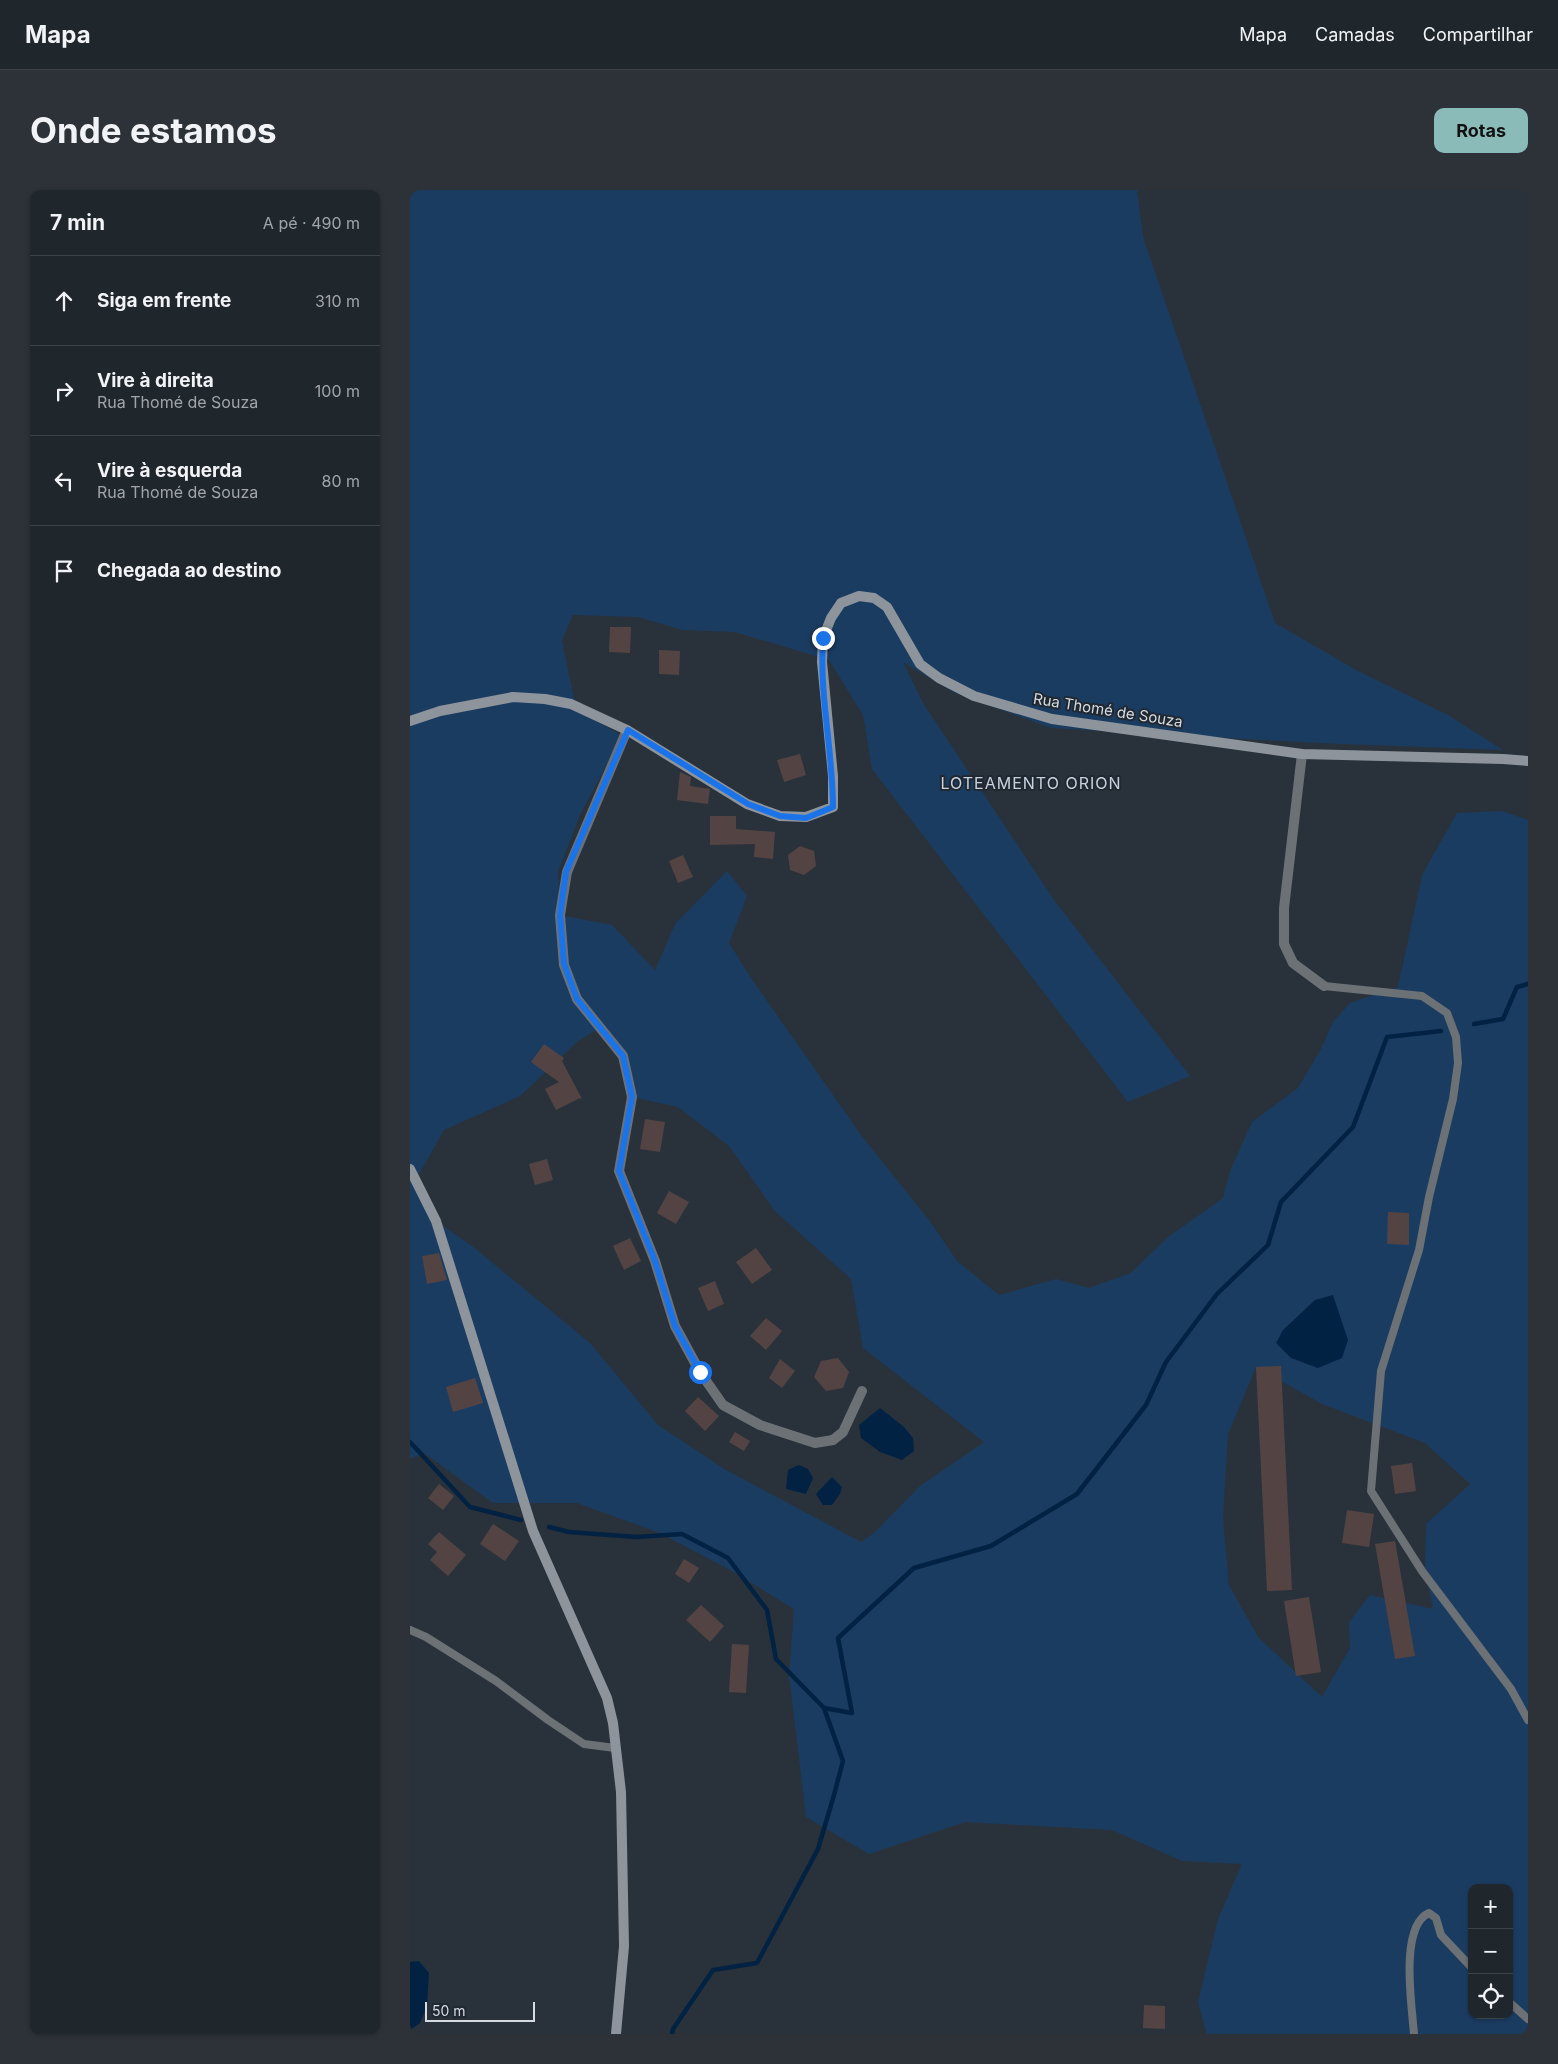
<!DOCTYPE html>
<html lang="pt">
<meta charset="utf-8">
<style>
body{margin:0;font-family:Inter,sans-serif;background:#2c3238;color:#f1f3f6}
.controls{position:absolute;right:15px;bottom:15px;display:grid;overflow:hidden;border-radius:10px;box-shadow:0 1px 4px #0004}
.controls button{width:45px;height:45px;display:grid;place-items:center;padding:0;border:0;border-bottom:1px solid #3c4348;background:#1f262c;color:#f1f3f6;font:25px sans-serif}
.scale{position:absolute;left:15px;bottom:12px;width:110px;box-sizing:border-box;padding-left:5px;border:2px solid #d6dbe2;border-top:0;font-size:14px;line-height:18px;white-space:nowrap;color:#d6dbe2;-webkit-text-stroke:4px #202831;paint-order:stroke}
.stop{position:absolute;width:15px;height:15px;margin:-11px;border:4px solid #1a73e8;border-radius:50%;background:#fff}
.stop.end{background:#1a73e8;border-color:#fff;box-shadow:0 1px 5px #0008}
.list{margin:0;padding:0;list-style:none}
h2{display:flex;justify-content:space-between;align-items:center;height:65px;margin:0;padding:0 20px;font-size:21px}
h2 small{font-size:16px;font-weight:400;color:#a1a5a9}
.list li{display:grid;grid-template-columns:32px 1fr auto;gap:15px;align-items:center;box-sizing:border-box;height:90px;padding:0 20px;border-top:1px solid #3c4348}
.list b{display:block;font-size:19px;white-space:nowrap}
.list p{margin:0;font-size:16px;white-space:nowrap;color:#a1a5a9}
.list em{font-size:16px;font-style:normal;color:#a1a5a9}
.icon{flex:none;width:28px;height:28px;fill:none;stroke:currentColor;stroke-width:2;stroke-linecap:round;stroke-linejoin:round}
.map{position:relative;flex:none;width:1118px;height:1844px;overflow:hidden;border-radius:10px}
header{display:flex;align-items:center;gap:30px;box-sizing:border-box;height:70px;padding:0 25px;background:#1f262c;border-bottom:1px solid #3c4348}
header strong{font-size:24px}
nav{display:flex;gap:28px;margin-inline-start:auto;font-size:18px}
.intro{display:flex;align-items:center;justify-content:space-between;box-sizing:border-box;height:120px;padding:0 30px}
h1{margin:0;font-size:35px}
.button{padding:12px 22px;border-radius:10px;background:#8bbbb9;color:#111;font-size:18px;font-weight:700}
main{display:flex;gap:30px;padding:0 30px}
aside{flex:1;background:#1f262c;border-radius:10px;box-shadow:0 1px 4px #0004}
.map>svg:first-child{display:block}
</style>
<header>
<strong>Mapa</strong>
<nav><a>Mapa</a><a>Camadas</a><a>Compartilhar</a></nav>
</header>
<div class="intro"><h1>Onde estamos</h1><a class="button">Rotas</a></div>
<main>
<aside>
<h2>7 min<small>A pé · 490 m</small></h2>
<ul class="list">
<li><svg class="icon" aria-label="ahead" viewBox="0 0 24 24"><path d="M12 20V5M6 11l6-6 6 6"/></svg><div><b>Siga em frente</b></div><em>310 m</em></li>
<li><svg class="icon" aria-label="right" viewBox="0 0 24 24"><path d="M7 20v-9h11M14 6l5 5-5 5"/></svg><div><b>Vire à direita</b><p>Rua Thomé de Souza</p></div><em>100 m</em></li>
<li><svg class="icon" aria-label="left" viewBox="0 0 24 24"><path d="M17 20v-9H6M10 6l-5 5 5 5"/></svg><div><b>Vire à esquerda</b><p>Rua Thomé de Souza</p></div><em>80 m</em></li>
<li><svg class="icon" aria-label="arrive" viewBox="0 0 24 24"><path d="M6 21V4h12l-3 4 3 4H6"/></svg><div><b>Chegada ao destino</b></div></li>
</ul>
</aside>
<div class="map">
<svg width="1118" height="1844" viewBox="0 0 1118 1844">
<rect width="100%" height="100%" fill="#29323b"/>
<path fill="#1b3c61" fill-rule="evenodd" d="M0,0H727L733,47L865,433L946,480L1038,525L1093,560L908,553L641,538L543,502L493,472L513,513L644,710L780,886L718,912L462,579L453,525L419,470L325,442L273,440L228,427L163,425L152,451L166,518L212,546L169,627L148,682L150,725L202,735L245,780L265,734L317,681L337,706L319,753L341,788L451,945L519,1030L547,1071L589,1105L646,1089L679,1098L721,1083L758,1047L813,1008L820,981L842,932L888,898L911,859L923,832L940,813L988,797L1012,685L1047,623L1092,621L1118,630V1844H797L788,1813L808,1729L832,1674L772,1671L702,1640L555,1632L459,1664L396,1627L379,1485L384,1419L322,1381L250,1343L167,1313H83L14,1263L0,1269ZM190,838L213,866L222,907L268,917L319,956L365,1021L441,1089L453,1158L574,1252L510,1296L464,1343L451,1352L316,1280L248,1235L180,1153L62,1056L26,1031L5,991L34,940L110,906L168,851ZM846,1177L912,1214L1015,1253L1060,1294L1016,1334L1015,1379L1023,1419L960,1405L939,1432L940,1458L912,1507L848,1447L819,1395L813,1328L818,1244ZM1062,1698H1099V1825H1062Z"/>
<g fill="#022244">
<path d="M923,1105L938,1150L932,1168L908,1178L881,1168L866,1153L873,1140L905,1110Z"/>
<path d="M470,1218L494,1237L503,1248L504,1261L492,1270L470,1262L451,1248L449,1235Z"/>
<path d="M389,1275L398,1279L403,1288L396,1304L376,1299L378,1280Z"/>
<path d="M422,1287L432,1297L430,1304L422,1315H413L406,1304Z"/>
<path d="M9,1771L19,1783L17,1817L10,1833L0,1840V1772Z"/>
</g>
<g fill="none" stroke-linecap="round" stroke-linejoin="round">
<g stroke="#022244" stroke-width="4.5">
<path d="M1064,834L1093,829L1107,797L1118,794"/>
<path d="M0,1252L60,1317L111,1330"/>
<path d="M139,1337L159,1342L227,1347L272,1344L318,1368L357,1420L366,1469L414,1518L433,1571L424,1605L408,1659L347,1773L303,1780L263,1839L262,1844"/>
<path d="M414,1518L442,1523L428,1448L504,1378L581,1356L667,1304L736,1215L756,1172L807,1104L858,1055L871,1012L943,937L977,847L1031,841"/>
</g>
</g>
<g fill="#534443">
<path d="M200,437H221L220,463L199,462Z"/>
<path d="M249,460L270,461L269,485L249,484Z"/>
<path d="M390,564L396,585L374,592L367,570Z"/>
<path d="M270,582L281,587L280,596L300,599L298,614L267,610Z"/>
<path d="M300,626H326V639L365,642L363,669L344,667L345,654L300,655Z"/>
<path d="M390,656L404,661L406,676L394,685L380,680L378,665Z"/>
<path d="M273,665L283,687L268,693L259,671Z"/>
<path d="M134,854L154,868L152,871L172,909L170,908L146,920L135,899L149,892L121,872Z"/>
<path d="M235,929L255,932L250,962L230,959Z"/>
<path d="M137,969L143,990L125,995L119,974Z"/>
<path d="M259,1001L279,1012L266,1034L247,1023Z"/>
<path d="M978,1022L999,1023V1055L977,1054Z"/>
<path d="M220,1048L231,1071L214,1080L203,1056Z"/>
<path d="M346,1058L362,1080L342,1094L326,1072Z"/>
<path d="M29,1063L37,1090L17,1094L12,1066Z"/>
<path d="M305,1091L314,1114L298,1121L288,1098Z"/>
<path d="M356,1128L372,1141L356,1160L340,1146Z"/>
<path d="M428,1168L439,1182L433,1198L416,1201L404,1187L411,1171Z"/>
<path d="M370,1169L385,1181L372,1198L359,1188Z"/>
<path d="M871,1176L882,1400L857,1401L846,1177Z"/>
<path d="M65,1188L73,1213L43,1222L36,1197Z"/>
<path d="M288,1207L309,1226L295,1241L275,1221Z"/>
<path d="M325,1242L340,1251L334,1261L319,1252Z"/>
<path d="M1002,1273L1006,1301L985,1304L981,1276Z"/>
<path d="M29,1294L44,1306L33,1320L18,1308Z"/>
<path d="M937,1320L964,1324L959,1357L932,1353Z"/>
<path d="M83,1334L109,1351L95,1371L70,1354Z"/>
<path d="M29,1342L56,1365L38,1386L20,1370L27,1362L18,1354Z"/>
<path d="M985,1351L1005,1466L985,1469L965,1354Z"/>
<path d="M274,1369L289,1378L279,1393L265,1384Z"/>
<path d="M899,1407L911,1482L886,1486L874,1411Z"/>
<path d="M291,1415L314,1436L300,1452L276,1430Z"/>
<path d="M322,1454L339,1455L336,1503L319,1502Z"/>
<path d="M734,1815L755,1816V1839L733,1838Z"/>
</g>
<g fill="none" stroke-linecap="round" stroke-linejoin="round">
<g stroke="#6c7176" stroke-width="8">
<path d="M914,796L1012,806L1037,823L1046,847L1048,873L1043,909L1019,1007L1009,1060L971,1181L961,1301L1012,1381L1101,1499L1118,1530"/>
<path d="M0,1440L16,1447L86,1491L138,1530L174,1554L205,1558"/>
<path d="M1099,1812L1118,1829"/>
<path d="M1004,1844C1002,1817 989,1736 1019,1723L1026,1728L1031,1745L1062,1778"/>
</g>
<g stroke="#6c7176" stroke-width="10">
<path d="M217,540L157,682L150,725L154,775L167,809L213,866L222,907L209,981L245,1071L265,1136L290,1182L313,1215L350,1235L405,1253L423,1250L433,1242L452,1201"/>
<path d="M892,564L874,718V754L883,773L914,796"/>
</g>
<g stroke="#8d949c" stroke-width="10">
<path d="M0,531L30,521L103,507L135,509L161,514L217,540L337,614L370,626L396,627L423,617V586L412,472L413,448L421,428L431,413L449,406L464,408L477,417L510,474L529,488L564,506L642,529L892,564L1093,569L1118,571"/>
<path d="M0,979L26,1031L123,1341L197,1508L203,1533L211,1602L214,1756L206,1844"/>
</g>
</g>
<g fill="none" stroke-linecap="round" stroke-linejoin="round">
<path stroke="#1a73e8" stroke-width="6" d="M290,1182L265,1136L245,1071L209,981L222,907L213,866L167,809L154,774L150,725L156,682L218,540L338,614L370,626L396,628L423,617C423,561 409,504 413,448"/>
</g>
<g text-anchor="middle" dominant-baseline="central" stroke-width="4" stroke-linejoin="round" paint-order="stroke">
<g font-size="15" fill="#d6dbe2" stroke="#202831">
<text transform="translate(698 520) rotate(9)">Rua Thomé de Souza</text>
</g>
<g font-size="16" letter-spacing="1" fill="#c8d2df" stroke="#202831">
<text x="621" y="593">LOTEAMENTO ORION</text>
</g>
</g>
</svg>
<div class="controls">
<button>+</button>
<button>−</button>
<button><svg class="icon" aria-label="locate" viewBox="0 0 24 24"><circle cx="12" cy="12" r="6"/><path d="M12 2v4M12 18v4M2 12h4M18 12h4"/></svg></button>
</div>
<div class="scale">50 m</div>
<div class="stop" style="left:290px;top:1182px"></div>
<div class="stop end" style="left:413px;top:448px"></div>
</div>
</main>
